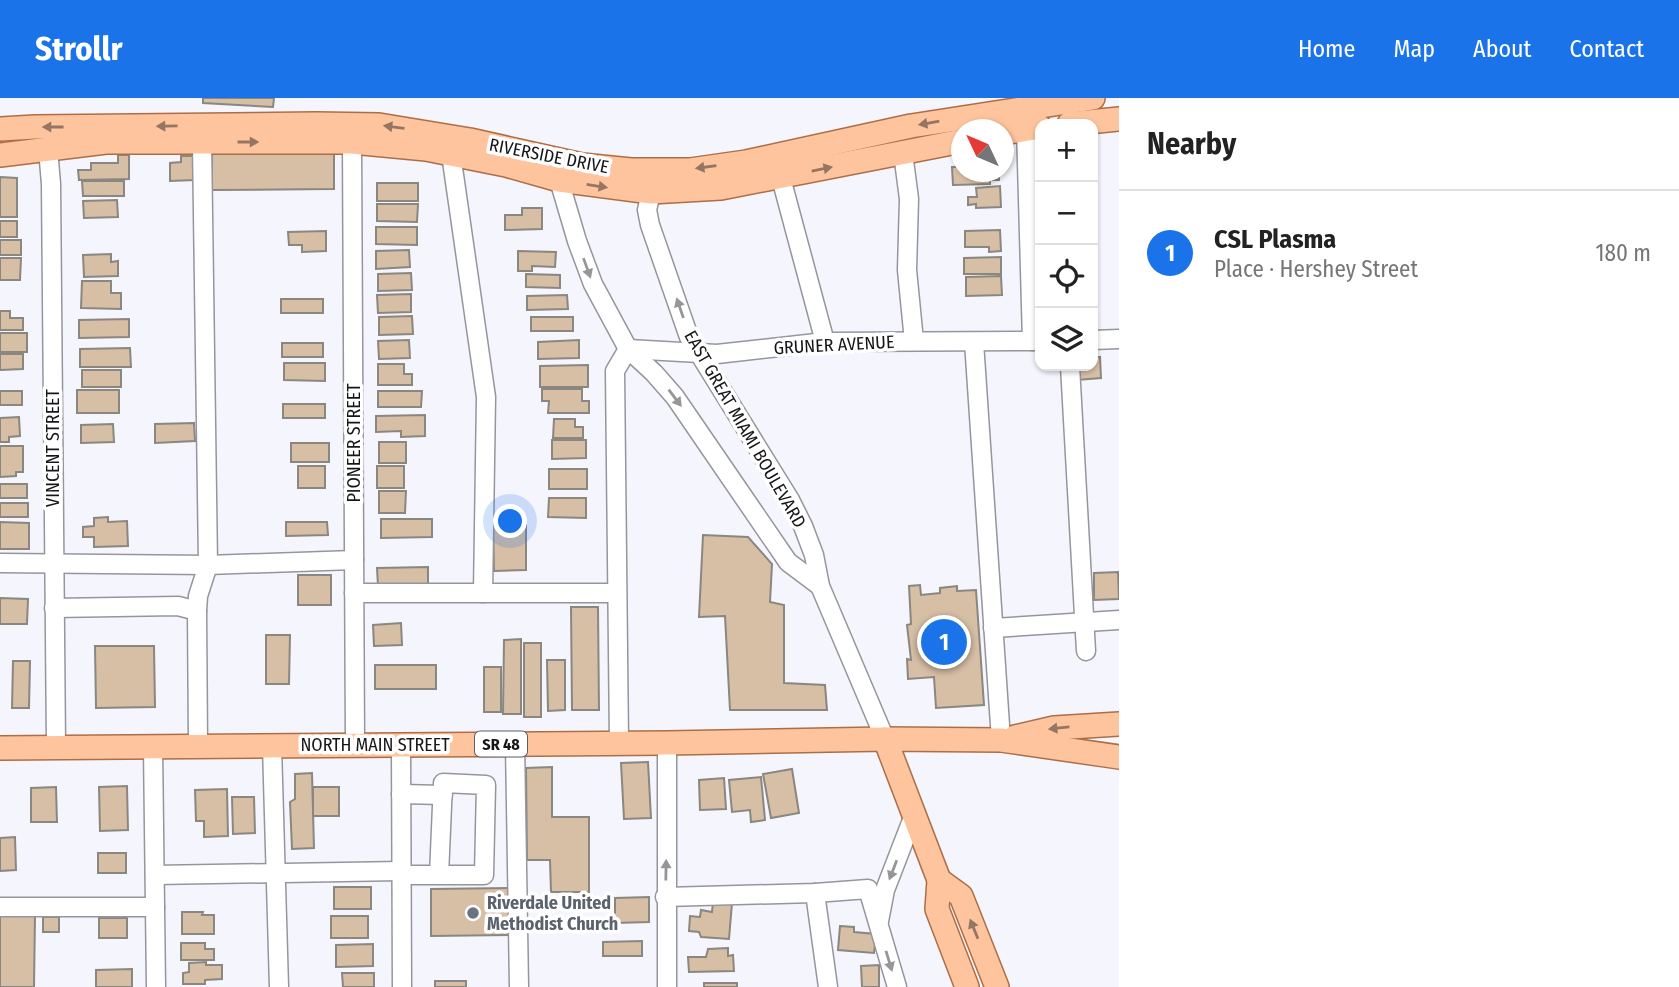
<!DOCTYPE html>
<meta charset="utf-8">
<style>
body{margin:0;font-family:"Fira Sans Condensed",sans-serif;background:#f6f6f6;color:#222}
.controls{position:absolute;right:21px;top:21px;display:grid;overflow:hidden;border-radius:14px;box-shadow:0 2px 5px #0004}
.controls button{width:63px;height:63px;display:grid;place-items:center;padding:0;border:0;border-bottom:2px solid #e0e0e0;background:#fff;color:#222;font:35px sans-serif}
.compass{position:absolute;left:951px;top:21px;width:63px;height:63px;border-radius:50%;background:#fff;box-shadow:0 2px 5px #0004;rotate:314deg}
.you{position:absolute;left:511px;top:424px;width:24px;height:24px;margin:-18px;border:5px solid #fff;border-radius:50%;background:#1a73e8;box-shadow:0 0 0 10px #1a73e833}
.badge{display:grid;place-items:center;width:46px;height:46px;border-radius:50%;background:#1a73e8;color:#fff;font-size:23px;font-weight:700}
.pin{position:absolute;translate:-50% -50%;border:4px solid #fff;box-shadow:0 2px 7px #0006}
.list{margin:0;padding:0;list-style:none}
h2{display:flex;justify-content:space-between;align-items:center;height:91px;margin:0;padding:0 28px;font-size:30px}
h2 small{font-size:23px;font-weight:400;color:#767676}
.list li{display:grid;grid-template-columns:46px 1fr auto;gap:21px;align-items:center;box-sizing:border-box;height:126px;padding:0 28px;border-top:2px solid #e0e0e0}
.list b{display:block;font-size:26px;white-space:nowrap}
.list p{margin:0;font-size:23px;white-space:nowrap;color:#767676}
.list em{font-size:23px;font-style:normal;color:#767676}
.icon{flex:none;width:38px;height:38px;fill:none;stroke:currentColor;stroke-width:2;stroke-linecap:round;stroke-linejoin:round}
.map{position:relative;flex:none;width:1119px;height:889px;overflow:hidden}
header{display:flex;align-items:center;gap:42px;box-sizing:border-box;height:98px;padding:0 35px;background:#1a73e8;color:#fff}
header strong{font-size:33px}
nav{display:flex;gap:38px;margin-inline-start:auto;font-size:24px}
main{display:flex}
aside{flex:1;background:#fff}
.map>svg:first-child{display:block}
</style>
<header>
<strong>Strollr</strong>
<nav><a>Home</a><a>Map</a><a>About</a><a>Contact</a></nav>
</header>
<main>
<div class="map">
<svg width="1119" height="889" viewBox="0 0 1119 889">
<rect width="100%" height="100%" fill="#f5f6fd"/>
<g fill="#d7bfa6" stroke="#8a8680" stroke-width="2">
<path d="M203,0H274L273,9L203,5Z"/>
<path d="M334,54V91L212,92V55Z"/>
<path d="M118,57H129V81L79,82L78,72H91V65H118Z"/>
<path d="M181,58H194L195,82L170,83V65L181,64Z"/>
<path d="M952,69H962V74H999V82H990V86L953,87Z"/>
<path d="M0,79L17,80V119H0Z"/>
<path d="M82,83H124V98H83Z"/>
<rect x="377" y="85" width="41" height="18"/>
<path d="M1000,88L1001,109L976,110V106L968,107V99H977L976,90Z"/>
<path d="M117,102L118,119L84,120L83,103Z"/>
<path d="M377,106H418L417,124L377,123Z"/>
<path d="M522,110H542V131L505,132V117H522Z"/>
<rect x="0" y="123" width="17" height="16"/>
<path d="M376,129H417V147L376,146Z"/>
<path d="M1000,132L1001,153L989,154V149H965V133Z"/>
<path d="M326,133V153L302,154V147H289L288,134Z"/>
<rect x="0" y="142" width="21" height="15"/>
<path d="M409,152L410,169L376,171V153Z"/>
<path d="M518,153L556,154L555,169L532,168V173H518Z"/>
<path d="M111,156V164L118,163V178L84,179L83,157Z"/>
<path d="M1001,159V176H964V160Z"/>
<path d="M0,160H21L20,182H0Z"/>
<path d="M411,175L412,192L378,193V176Z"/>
<path d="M526,176L560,177V190L526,189Z"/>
<path d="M1001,178L1002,197L966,198V179Z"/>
<path d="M82,183H111V195H121V211L81,210Z"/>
<path d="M411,196V214L378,215L377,197Z"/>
<path d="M567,197L568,211L527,212V198Z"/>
<rect x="281" y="201" width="42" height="14"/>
<path d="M0,213H10V220H23V232H0Z"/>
<path d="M412,218L413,236L379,237V219Z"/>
<rect x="531" y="219" width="42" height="14"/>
<path d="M129,221V239L79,240V222Z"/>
<rect x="0" y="235" width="27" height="19"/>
<path d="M409,242L410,260L379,261L378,243Z"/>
<path d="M579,242V260L538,261V244Z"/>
<rect x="282" y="245" width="41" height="14"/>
<path d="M130,250L131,269H80V251Z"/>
<path d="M0,256H23V271L0,272Z"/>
<path d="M1100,259L1101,280L1077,282L1076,268H1093V260Z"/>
<path d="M284,265H325V283L284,282Z"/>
<path d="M378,266H404V276H412V287H378Z"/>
<path d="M588,267V289H540V268Z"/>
<rect x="82" y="272" width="39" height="17"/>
<path d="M542,291H582V303H589V315H548L549,303H542Z"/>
<rect x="77" y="292" width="42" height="23"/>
<rect x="0" y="293" width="22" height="14"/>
<path d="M378,293H422L421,309H378Z"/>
<rect x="283" y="306" width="42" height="14"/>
<path d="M425,317V338L401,339V333L376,334V318Z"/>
<path d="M19,319L20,338L9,339V344H0V320Z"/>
<path d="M554,321H575V329H583V340H553Z"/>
<path d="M194,325L195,343L155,345V326Z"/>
<path d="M113,326L114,344L81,345V327Z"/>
<path d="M552,342H586V360L552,361Z"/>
<rect x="379" y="344" width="27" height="21"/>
<rect x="291" y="345" width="38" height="19"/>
<path d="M0,348H23V374H16V378L0,379Z"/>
<rect x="298" y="368" width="27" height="22"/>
<rect x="377" y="368" width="27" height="22"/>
<rect x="549" y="371" width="38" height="20"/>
<rect x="0" y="386" width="27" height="14"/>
<path d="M379,393H406L405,415H379Z"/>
<path d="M549,400H586V420L548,419Z"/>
<rect x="0" y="405" width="28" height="14"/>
<path d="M108,419V424L127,423L128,448L94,449V439H83V429L94,428V420Z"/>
<path d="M381,421H432V439L381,440Z"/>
<path d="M0,424L29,425V451H0Z"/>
<path d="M286,424H327L328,437L286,438Z"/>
<path d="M493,427H526V472L494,473Z"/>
<path d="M703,437L748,439L772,466L770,504L784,507V585L825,587L827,612H730L725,518L699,519Z"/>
<path d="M428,469V488H378L377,470Z"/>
<path d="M1118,474L1119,501L1094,502V475Z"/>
<rect x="298" y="477" width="33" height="30"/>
<path d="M920,487L921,497L940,495V490L957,488V493L976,492L984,607L936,610L934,579L908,581L907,561L911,562L907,527L911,526L909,488Z"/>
<path d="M0,500L28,501L27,526H0Z"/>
<path d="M571,509H598L599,612H572Z"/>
<path d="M401,525L402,547L374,548L373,527Z"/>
<path d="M266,537H290L289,586H266Z"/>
<path d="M521,541V616H503L504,542Z"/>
<rect x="524" y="545" width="17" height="74"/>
<path d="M95,548H154L155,609L96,610Z"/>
<path d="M547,562H565V612L548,613Z"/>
<path d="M13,563H30L29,610H12Z"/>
<rect x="375" y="567" width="61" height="24"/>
<rect x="484" y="569" width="17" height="45"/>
<path d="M648,664L651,720L624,721L621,665Z"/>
<path d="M552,669V719H589V794H551L550,762H527L526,670Z"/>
<path d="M792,671L799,715L771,720L763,676Z"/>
<path d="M312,675L314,750L292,751L290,704L295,701V676Z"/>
<path d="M761,679L765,722L751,724L750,712L732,714L729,682Z"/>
<path d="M724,680L726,711L700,712L699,682Z"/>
<path d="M127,688L128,732L100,733L99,689Z"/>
<path d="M56,689L57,724H31V690Z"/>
<rect x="313" y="689" width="26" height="29"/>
<path d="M227,691L228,738L204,739V723H196L195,692Z"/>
<path d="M232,699H254L255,735L233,736Z"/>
<path d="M15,739L16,772L0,773V740Z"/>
<rect x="98" y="755" width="28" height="20"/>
<rect x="334" y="789" width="37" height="22"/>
<path d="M513,790L514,837L431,838V791Z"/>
<path d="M649,799V824L615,825V800Z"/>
<path d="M713,804L732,805L729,841L701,839L699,834L689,833L690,818L700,819L701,812L712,814Z"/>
<path d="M0,813L35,817L34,889H0Z"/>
<path d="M182,814H203L202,817H214V836H182Z"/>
<rect x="331" y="818" width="37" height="22"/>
<rect x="43" y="819" width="16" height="15"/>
<rect x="99" y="820" width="28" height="20"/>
<path d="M840,828L854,829V834L876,836L874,855L838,852Z"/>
<path d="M642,843V858H603V844Z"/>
<path d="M181,845H205V851H214V862H181Z"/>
<path d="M373,846V868L336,869V847Z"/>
<path d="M728,850V858L733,857L734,873L689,874L688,859H706L708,851Z"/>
<path d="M206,864V867H222V881L205,882V886H183V875L189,874V865Z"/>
<path d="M879,867V889H862L861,868Z"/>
<path d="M132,871V889H96V872Z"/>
<path d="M342,875H374V889H343Z"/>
<rect x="435" y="883" width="31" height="6"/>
<rect x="704" y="885" width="33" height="4"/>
</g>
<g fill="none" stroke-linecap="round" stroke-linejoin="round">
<defs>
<g id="minor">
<path d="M1026,30L1032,243"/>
<path d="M352,44L355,647"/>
<path d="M48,51L51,86L56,649"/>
<path d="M903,55L909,101L907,172L914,243"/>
<path d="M451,56L486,299L483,495"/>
<path d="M781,80L825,244"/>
<path d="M559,82L577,143L593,186L628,251L654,275L675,299L788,464L820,488"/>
<path d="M651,94L647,112L650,127L689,239L790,402L803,428L814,457L820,488L885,641"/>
<path d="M1093,242L1119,241"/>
<path d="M974,244L1001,642"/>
<path d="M628,251L717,256L825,244L1040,243"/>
<path d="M1070,268L1086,553"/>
<path d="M0,465L208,467L354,462"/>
<path d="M354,495H617"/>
<path d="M54,510L178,508L197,513L198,648"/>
<path d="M197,513L198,498L208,467L202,45"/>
<path d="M993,530L1119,522"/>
<path d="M619,645L615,273L628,251"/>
<path d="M515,646L519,889"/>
<path d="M401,647L402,889"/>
<path d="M272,648L279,889"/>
<path d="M153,649L156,889"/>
<path d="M401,696L443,697"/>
<path d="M155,777L401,773"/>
<path d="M401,777H484L486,687L443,685L439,777"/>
<path d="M815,795L828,889"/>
<path d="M665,799L815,795L868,791L897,889"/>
<path d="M0,809H155"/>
<path d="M879,823L885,792L914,717"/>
<path d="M667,889V645"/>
</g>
<g id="major">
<path d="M1069,26L1119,21"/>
<path d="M0,31L35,29L316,26L379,27L470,42L582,67L631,72H690L746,64L911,28L1093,0"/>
<path d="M1004,35L1040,29"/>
<path d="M0,57L106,44H352L426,51L506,67L559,82L651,94L721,90L962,43"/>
<path d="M1015,639L1054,630L1119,626"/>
<path d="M885,641L939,782L937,811L967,889"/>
<path d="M0,650L667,645L885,641L1001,642L1119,659"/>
<path d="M939,782L961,798L997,889"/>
</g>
</defs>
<use href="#minor" stroke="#95969d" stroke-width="21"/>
<use href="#major" stroke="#ad6e45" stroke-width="26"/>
<use href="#minor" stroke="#fff" stroke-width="18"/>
<use href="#major" stroke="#fec49e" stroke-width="23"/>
</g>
<defs><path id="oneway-solid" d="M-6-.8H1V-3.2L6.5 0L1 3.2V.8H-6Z" transform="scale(1.75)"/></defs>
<g fill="#967662">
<use href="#oneway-solid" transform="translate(929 25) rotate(170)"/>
<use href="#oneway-solid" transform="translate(167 28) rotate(179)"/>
<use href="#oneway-solid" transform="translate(53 29) rotate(-180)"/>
<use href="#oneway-solid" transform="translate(394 29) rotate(-173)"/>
<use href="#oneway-solid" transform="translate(248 44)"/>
<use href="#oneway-solid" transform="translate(706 69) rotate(172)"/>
<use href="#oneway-solid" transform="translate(822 71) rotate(-11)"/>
<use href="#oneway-solid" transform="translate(597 88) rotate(9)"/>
<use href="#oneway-solid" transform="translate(1059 630) rotate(174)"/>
<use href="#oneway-solid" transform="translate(974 831) rotate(-112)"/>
</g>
<g fill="#969698">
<use href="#oneway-solid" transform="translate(587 170) rotate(70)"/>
<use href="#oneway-solid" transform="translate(680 210) rotate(-109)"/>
<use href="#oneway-solid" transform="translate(675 300) rotate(53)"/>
<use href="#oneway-solid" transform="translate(666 772) rotate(-89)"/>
<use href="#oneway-solid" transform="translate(893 772) rotate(111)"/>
<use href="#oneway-solid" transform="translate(889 863) rotate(73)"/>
</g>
<circle fill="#6b7280" stroke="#fff" stroke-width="2.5" cx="473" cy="815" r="7"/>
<g text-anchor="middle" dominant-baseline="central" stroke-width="7" stroke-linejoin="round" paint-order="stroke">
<rect fill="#fff" stroke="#5c5c5e" stroke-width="2" x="475" y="633.5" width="52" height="25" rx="5"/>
<g font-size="16" font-weight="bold" fill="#161619">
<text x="501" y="646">SR 48</text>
</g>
<g font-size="18" fill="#161619" stroke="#fff">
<text transform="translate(549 58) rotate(11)">RIVERSIDE DRIVE</text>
<text transform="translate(834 247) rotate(-3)">GRUNER AVENUE</text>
<text transform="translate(745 331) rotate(60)">EAST GREAT MIAMI BOULEVARD</text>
<text transform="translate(354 345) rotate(-90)">PIONEER STREET</text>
<text transform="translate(53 350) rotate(-90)">VINCENT STREET</text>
<text x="375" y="647">NORTH MAIN STREET</text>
</g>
<g font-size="18" font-weight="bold" fill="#5b616d" stroke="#fff" text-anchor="start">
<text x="487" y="805">Riverdale United<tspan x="487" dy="21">Methodist Church</tspan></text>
</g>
</g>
</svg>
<div class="controls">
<button>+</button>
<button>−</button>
<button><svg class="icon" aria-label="locate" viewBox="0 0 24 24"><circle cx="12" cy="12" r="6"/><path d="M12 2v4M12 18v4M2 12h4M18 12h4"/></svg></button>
<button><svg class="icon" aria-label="layers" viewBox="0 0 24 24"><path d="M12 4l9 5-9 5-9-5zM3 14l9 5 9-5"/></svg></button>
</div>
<svg class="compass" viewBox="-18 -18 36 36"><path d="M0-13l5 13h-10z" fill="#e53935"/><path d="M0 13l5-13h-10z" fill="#767676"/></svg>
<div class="you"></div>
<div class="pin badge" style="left:944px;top:544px">1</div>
</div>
<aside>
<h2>Nearby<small></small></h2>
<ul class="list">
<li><span class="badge">1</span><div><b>CSL Plasma</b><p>Place · Hershey Street</p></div><em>180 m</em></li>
</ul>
</aside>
</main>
